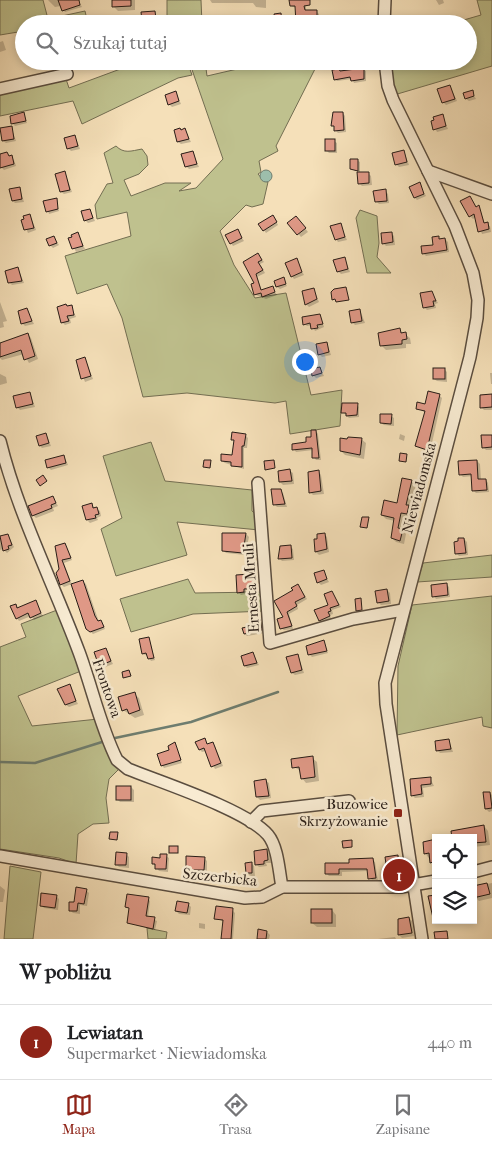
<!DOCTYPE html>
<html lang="pl">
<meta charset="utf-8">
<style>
body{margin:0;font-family:"IM FELL French Canon",serif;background:#f6f6f6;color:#202124}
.controls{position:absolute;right:15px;bottom:15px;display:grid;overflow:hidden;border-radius:0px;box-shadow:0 2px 8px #0003}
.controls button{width:45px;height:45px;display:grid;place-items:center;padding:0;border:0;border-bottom:1px solid #e0e0e0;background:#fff;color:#202124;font:25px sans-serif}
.you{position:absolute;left:304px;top:361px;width:18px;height:18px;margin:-12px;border:4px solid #fff;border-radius:50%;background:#1a73e8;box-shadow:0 0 0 8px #1a73e833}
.badge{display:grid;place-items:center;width:32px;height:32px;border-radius:50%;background:#8f2418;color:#fff;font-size:16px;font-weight:700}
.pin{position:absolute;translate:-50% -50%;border:2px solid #fff;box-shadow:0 1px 5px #0006}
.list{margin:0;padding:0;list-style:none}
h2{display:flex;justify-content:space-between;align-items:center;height:65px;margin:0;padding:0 20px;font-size:21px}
h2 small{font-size:16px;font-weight:400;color:#757577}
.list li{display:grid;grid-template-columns:32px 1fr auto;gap:15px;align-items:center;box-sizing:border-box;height:75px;padding:0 20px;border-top:1px solid #e0e0e0}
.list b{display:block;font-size:19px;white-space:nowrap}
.list p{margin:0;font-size:16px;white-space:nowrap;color:#757577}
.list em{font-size:16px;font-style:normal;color:#757577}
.icon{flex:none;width:28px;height:28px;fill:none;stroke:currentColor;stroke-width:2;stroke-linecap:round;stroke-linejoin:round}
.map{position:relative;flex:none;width:492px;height:939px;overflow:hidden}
.search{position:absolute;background:#fff;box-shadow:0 2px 8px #0003;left:15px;right:15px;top:15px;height:55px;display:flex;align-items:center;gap:12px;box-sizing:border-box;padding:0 18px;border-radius:28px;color:#757577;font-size:19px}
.sheet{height:140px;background:#fff}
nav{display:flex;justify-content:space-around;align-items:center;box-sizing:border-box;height:70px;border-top:1px solid #e0e0e0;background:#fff;font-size:14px;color:#757577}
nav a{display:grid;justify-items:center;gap:2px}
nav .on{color:#8f2418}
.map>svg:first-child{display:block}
</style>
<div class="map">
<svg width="492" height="939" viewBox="0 0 492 939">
<rect width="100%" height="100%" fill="#f5e0b9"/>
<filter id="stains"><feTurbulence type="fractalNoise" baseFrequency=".004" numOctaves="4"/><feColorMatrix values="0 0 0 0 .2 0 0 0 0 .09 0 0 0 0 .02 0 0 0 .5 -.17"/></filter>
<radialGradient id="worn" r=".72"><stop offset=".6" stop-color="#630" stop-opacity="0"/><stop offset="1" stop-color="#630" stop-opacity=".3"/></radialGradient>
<g fill="#bfc18e" stroke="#736e52">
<path d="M0,0H43L48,19L85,11L88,24H24V31L0,35Z"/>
<path d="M167,0H201L202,24H156L167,20Z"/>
<path d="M477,0H492V66L394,95L390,79L391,61H468V24H450L481,15Z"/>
<path d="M142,61H187L192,75L178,78L82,124L73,101L0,116V91L65,76L69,88Z"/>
<path d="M189,61H205L207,76L272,61H365L316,67L276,146L278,151L259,161L261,172L258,174L264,181L268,182L263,204L252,207L246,205L220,231L234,265L255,298L286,293L311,395L342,390L340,426L290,434L286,401L275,403L187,393L143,397L122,318L107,284L77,294L65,256L131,236L127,212L97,219L95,205L107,184L113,183L104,153L116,146C124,154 131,151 142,149L147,156L148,165L139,174L124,180L131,196L165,183H191L179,191L196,188L223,159Z"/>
<path d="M360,210L377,216L379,243L377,257L391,273H367L356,218Z"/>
<path d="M151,442L165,481L252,490V511L258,516L259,530L177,522L187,555L116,576L101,529L122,518L103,456Z"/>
<path d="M492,555V577L417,582L423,563Z"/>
<path d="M188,579L195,593L263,592L265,611L193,614L131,632L120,599Z"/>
<path d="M492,596V728L483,726L482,717L397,735L398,666L412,605Z"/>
<path d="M57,610L81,671L18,696L32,726L98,719L120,768L109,779L106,798L109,823L93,824L78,834L76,864L59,858L0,849V647L26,637L21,624Z"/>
<path d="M10,866L41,872L33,939H4Z"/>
<path d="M147,928L167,932L166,939H148Z"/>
</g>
<circle fill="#9dbeab" stroke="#6e7d6f" cx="266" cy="176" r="6"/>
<g fill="#0003">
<path d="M48,0H78L82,7L65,12L61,6L55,7Z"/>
<path d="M113,0H135V10L118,11L113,6Z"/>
<path d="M210,0H266V8L256,7L253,3H212Z"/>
<path d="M294,0H306V12L316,11L319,14V22L298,24L296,8L291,6Z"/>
<path d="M436,0H443L444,3L439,5Z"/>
<path d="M427,19L428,24H423V20Z"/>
<path d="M407,21L410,24H398Z"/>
<path d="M3,41L6,50L0,52V42Z"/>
<path d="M80,61H93L94,66L83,68Z"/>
<path d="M363,69L366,71V81L354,83L352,79L337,81L335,79L333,71Z"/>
<path d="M450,86L457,101L446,105L443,102Z"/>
<path d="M472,92L476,99L469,101L466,99Z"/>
<path d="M176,93L181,104L172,107L169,104Z"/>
<path d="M343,113L345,116L346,132L338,133L335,130Z"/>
<path d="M24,114L27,123L15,126L12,123Z"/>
<path d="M442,115L448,129L437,132L432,122Z"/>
<path d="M11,127L16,141L6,143L3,141Z"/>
<path d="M185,130L191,142L181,144L178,142Z"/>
<path d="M75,136L80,149L71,151L68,148Z"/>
<path d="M334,141L337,143V153H329L326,150Z"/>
<path d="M404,151L409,165L399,167L396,164Z"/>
<path d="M192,152L199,167L189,169L186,166Z"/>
<path d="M7,153L14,160L16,166L4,170L1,167L0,155Z"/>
<path d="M357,160L360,162V174L368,173L371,176L372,185L362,186L359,183L358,172L352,169Z"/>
<path d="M65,173L72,192L64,194L61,192Z"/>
<path d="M419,184L426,196L417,200L415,198Z"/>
<path d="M20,189L24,202L15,203L13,201Z"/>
<path d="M385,191L388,194L389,203L379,204L376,201Z"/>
<path d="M56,199L59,211L49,214L45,202Z"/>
<path d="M479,207L485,224L490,226L491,232L482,234L476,217L473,219L470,216Z"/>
<path d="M90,210L95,221L88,223L85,220Z"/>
<path d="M30,215L36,230L28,233L23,221Z"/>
<path d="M275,219L278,225L266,233L264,230Z"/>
<path d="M299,220L308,232L301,237L289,223Z"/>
<path d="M340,224L347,240L338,242L336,239Z"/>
<path d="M237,231L244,241L233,246L231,243Z"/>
<path d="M391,233L394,236L395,245L386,246L383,243Z"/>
<path d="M78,234L85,249L76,252L70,239Z"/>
<path d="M54,238L59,245L53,248L50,245Z"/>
<path d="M434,238L445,239L448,242L449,252L426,256L423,253L435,246Z"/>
<path d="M258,255L264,262L260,264L265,273L257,277L262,291L272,287L277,295L266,299L256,295L252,285L255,284L244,262Z"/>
<path d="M345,259L350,272L341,274L338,271Z"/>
<path d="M296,260L304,275L294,279L292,276Z"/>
<path d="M18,268L24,283L12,285L9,282Z"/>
<path d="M283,279L287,286L280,289L277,287Z"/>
<path d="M314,290L319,302L309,307L306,304Z"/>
<path d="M431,292L438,303L435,304L436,308L427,310L424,307Z"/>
<path d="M0,302L7,321L3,322L4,327L0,328Z"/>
<path d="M71,306L76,317L70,319L71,323L65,325L62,322Z"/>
<path d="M27,310L34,324L25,326L22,323Z"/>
<path d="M360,310L365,323L355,325L352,322Z"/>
<path d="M320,315L324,327L315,331L312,325L307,326L305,324Z"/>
<path d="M399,330L410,338L411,344H406V348L386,350L381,345Z"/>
<path d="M28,334L31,338L38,359L29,363L24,354L2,360L0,358V344Z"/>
<path d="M327,343L331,355L322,357L319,354Z"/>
<path d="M85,359L93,379L85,382L77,361Z"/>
<path d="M320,368L324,376L316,378L313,375Z"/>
<path d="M444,369L447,372V382L437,381L434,379Z"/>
<path d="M490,373H492V384H491Z"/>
<path d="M0,374L6,377L7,383L0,385Z"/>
<path d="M30,393L35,407L20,410L17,407Z"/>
<path d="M439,395L442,398L430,452L417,446L426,413L417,408L426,405Z"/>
<path d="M492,395V410H484L481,407Z"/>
<path d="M357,405L359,407V417L349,418L343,412Z"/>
<path d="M391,416L394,418V426L384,425L381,423Z"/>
<path d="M316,431L318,434L321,460H316L314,457L313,450L296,452L294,449L307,444Z"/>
<path d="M46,434L51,446L42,448L40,446Z"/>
<path d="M400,434L405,436L404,441L399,439Z"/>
<path d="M245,435L248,438L247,448H244V469L225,463L222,461L233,456L235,441L233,439Z"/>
<path d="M492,437V450H486L483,447Z"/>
<path d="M361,439L366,443L364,459L345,455L341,451Z"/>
<path d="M64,456L68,465L51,470L48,467Z"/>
<path d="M477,461L480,464L481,480H486L488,483L489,492L476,493L473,490V476L463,477L460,474Z"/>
<path d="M290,471L293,473L294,484L283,485L280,482Z"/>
<path d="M319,472L321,475L324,494L313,495L310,492Z"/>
<path d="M403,480L412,482L416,485L410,508L412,510L410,517L405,516L402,530L406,534L404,544L396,542L392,538L395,521L386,519L382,515L398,504Z"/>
<path d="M280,490L283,493L287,507H277L275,505Z"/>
<path d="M53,497L58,506L53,508L54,511L36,518L33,515Z"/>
<path d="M91,505L100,511L101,516L97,518L98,520L90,523L87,520Z"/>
<path d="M223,534H246L249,537L245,555L226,553L223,550Z"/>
<path d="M324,534L327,537L329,552L319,555L316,552L315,540Z"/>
<path d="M8,535L14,547L7,553L3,549L0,550V538Z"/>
<path d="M464,539L467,542L468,555L459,556L456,553Z"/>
<path d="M65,545L72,560L64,563L72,585L83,582L86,584L99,622L103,624L105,629L93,634L87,628L72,584L64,587L61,584L56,547Z"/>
<path d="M290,547L293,549L294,560L282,561L279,558Z"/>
<path d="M323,571L329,582L321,585L318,582Z"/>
<path d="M250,575L257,580V590H246V594L241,595L238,592Z"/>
<path d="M446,584L449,587L450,597L436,599L434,596Z"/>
<path d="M300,588L307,599L297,605L298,609L289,614L293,629L284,630L281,628L285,618L276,602Z"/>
<path d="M387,590L390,593L391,604L381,605L378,602Z"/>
<path d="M332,592L341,607L332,610L333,614L330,615L331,619L322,623L320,620L330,605Z"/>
<path d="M35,601L43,616L34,620L31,616L19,621L17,618L16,606L19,608Z"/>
<path d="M260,621L263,623L264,633L247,636L245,634Z"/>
<path d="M149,638L155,660L151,661L148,656L143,654Z"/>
<path d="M324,642L328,653L312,657L309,654Z"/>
<path d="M106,650L113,664L103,668L100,665Z"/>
<path d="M252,654L259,665L247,668L245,666Z"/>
<path d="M298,655L304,673L295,675L292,673Z"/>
<path d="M69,686L78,704L69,707L66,705Z"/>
<path d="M134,694L139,698L144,715L135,718L123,710Z"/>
<path d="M205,740L208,745L212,743L215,746L223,766L215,769L206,751L202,752L200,750Z"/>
<path d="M449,740L453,752L440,753L437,750Z"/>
<path d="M175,744L182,763L164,768L162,765Z"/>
<path d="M312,758L317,762L319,781L306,783L302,778L301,771L294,767Z"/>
<path d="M430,778L434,786L423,788L424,797L415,798L412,795V780Z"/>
<path d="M266,781L269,783L271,798L260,800L257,797Z"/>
<path d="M131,787L134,790V802H120L118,800Z"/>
<path d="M490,793L492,795V811L489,812L486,809Z"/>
<path d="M484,826L488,831L490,845L473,847V838H449Z"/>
<path d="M436,841V866H435L425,853Z"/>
<path d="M267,851L270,854L271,863H266L267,866L259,867L256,864Z"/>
<path d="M126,854L129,857V868L119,867L116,864Z"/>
<path d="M166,856L169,858L168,872L159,871L153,863Z"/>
<path d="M397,856L400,859L401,879L392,880L389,877Z"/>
<path d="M204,858L207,861V872H190L187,869Z"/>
<path d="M372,860L375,862L378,881H372L369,871L342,872V876H329L326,873Z"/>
<path d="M252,864L254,866L255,876H250L247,873Z"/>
<path d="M492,883V898L479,901L475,897L473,887Z"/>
<path d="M0,886L5,890L3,902H0Z"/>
<path d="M86,890L89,893L87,906L80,905V914L73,913L70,910Z"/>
<path d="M56,896L59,899L58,910L44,908L41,905Z"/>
<path d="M148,899L150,901L148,917L157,921L155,930L128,923L130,909L126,907Z"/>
<path d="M188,904L191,907L190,915L179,914L176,911Z"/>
<path d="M232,910L235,913L233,939H222L224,922L216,918Z"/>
<path d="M332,910L336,915V927H317L312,923Z"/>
<path d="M409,918L412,921L414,936L402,938L399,935L400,920Z"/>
<path d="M199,923L205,924V929L199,928Z"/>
<path d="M267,932L270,935L269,939H258Z"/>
<path d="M395,937L396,939H378Z"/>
</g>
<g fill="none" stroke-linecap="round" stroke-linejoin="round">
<g stroke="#6e7d6f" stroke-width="2.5">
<path d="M115,738L191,722L278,692"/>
<path d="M0,762L35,763L102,742"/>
</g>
</g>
<g fill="#e09987" stroke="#271c16">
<path d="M58,0H79L80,5L62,11Z"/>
<path d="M112,0H131V6L112,7Z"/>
<path d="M289,0H310V5L304,6L305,10H317V20L296,24L295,6H290Z"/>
<path d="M155,11L156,19L142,21L141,12Z"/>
<path d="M281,13L282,24H276L274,14Z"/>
<path d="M364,68V79L351,81L350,77L334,80L332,70L339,69L340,71Z"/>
<path d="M450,85L455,99L442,103L437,89Z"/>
<path d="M473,90L474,96L465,99L463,93Z"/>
<path d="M176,91L179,101L168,105L165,95Z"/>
<path d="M24,112L26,121L11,124L10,116Z"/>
<path d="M333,112H343L344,130L334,131V126H331Z"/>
<path d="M443,114L446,126L433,130L431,121L434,120L433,117Z"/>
<path d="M12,126L14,139L2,141L0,128Z"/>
<path d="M180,128L181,130L185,128L189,139L177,142L174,130Z"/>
<path d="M75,135L78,146L67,149L64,138Z"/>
<rect x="325" y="139" width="10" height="12"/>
<path d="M404,150L407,162L395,165L392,153Z"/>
<path d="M193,151L197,164L185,167L181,154Z"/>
<path d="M7,152L9,156L12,155L14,164L0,168V154Z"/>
<path d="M350,159H358V171L350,169Z"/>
<path d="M65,171L70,190L60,192L55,174Z"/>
<path d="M357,172H369V183L358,184Z"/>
<path d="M420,182L424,194L414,198L409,187Z"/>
<path d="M20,187L22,199L12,201L9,189Z"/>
<path d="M386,189L387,201L375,202L373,191Z"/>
<path d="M470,196L476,207L479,205L484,223L488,222L489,229L478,232L474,214L469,217L460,201Z"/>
<path d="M57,198L58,209L46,212L43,201Z"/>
<path d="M90,209L93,218L84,221L81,211Z"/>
<path d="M30,214L34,228L24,230L21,220L24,219L23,216Z"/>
<path d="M273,215L277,222L263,231L258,224Z"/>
<path d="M296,216L306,228L297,235L287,223Z"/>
<path d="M341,223L345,237L335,240L330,226Z"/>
<path d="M238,229L242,238L230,244L225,235Z"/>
<path d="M78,232L83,246L72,249L68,238L72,237L71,235Z"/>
<path d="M392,232L393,242L382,244L381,233Z"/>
<path d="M54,236L57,243L49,246L46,239Z"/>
<path d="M439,236V239L445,238L447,250L422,254L421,246L433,245L432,237Z"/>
<path d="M258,253L262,260L258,262L263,270L256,274L261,290L273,286L275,292L262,297L261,293L254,295L251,284L254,283L243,262Z"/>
<path d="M345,257L348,269L337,272L333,260Z"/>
<path d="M297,258L302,272L291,277L285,263Z"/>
<path d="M18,267L22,281L8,283L5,271Z"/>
<path d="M284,277L286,284L276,287L274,281Z"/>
<path d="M346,287L349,300L336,302L335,299L332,300L331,292L334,289Z"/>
<path d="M314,288L317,299L305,305L302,291Z"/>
<path d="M432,291L436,301H433L434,306L423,308L420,293Z"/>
<path d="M66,304L67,306L72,305L74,315L67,316L69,321L61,323L57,307Z"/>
<path d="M27,308L32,321L21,324L18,311Z"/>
<path d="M360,309L362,321L351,323L349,311Z"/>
<path d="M320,314L323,324L317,325L318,328L311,329L310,323L303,325L302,317Z"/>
<path d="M400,328L401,333L406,332L407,339L402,340V344L380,346L378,333Z"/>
<path d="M28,333L35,356L24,360L21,350L0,357V343Z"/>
<path d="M327,342L329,352L318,355L316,344Z"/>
<path d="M85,357L91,376L81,379L76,360Z"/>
<path d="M320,367L322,373L312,376L311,369Z"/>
<rect x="433" y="368" width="12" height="11"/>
<path d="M428,391L440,394L427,450L415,446L425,411L416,409L417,402L425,404Z"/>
<path d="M30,392L33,404L16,408L13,396Z"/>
<path d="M492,394V407L480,408V395Z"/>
<path d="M342,403H358L357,415L346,416V413H341Z"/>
<path d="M380,414H392L391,424L380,423Z"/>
<path d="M311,430H316L319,458H312V448L292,450V444L306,442V437H311Z"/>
<path d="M232,432L246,434L244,446H242V467L231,466V462L221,461V454L232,455L234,440H231Z"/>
<path d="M46,433L49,443L39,446L36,436Z"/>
<path d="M481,435H492V447L482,448Z"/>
<path d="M348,437L362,438L360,455L340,451V438L347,439Z"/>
<path d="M400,453L407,454L406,462L399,461Z"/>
<path d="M64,455L66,463L47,468L45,460Z"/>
<path d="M204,460H211L210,468L203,467Z"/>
<path d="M274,460L275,468L265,470L264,461Z"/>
<path d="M477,460L478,479H486L487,490L472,491L471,474L459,475L458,461Z"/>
<path d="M290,469L292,481L279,482L278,471Z"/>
<path d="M319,470L321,491L309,493L308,472Z"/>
<path d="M43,475L47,481L40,486L36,480Z"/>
<path d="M402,478L412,480L406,505H409L407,514L401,513L398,528L403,529L400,541L391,538L394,518L381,515L384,500L397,503Z"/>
<path d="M271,489H281L285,504L273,505Z"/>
<path d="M53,496L56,503L51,505L52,508L32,516L28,506Z"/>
<path d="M92,503L93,508L97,507L99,514L95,515L96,518L86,520L82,506Z"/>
<path d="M362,517H369L367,528L360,527Z"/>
<path d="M222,533H246L243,553L222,551Z"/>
<path d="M325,533L327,549L315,552L314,539H317V534Z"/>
<path d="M8,534L12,545L8,546L9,549L3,551L0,536Z"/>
<path d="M458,538H464L466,553L455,554L454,542L458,541Z"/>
<path d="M65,543L71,558L62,560L70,581L60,585L56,573L59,569L55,546Z"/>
<path d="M291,545L292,558L278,559L280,546Z"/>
<path d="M324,570L327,579L317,583L314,573Z"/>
<path d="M250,574V577L255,576L256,588L244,589V592L237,593L236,575Z"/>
<path d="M83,580L95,616L98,621L101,620L104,627L90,632L86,629L71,584Z"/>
<path d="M447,583L448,595L432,597L431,585Z"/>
<path d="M298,584L305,597L295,602L297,606L287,612L292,626L280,629L277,619L283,617L274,601L293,590L291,588Z"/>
<path d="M387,589L389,601L377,603L375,591Z"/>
<path d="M332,591L339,605L330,608L331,611L328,612L330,616L319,621L314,610L328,605L324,594Z"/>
<path d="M361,598L362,610L356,611L355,599Z"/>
<path d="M36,600L41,613L30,618L28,613L16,619L10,606L16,604L17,608Z"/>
<path d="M260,619L262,630L244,634L242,628L251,626L250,622Z"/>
<path d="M149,637L154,658L148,659L146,653L142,654L139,639Z"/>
<path d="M324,640L327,651L308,655L306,646Z"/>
<path d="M106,648L111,661L99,666L94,652Z"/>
<path d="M253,652L257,663L244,666L241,656Z"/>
<path d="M298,654L302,670L291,673L286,657Z"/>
<path d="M129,670L131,676L123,678L122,672Z"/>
<path d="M70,684L76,701L65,705L57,689Z"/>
<path d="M135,692L140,710L129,714L127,709L122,711L118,697Z"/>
<path d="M205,738L207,744L213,742L221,763L211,767L204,748L199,750L195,742Z"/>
<path d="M449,739L451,749L436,751L435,741Z"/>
<path d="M175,742L181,760L161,766L157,754L169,750L168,746Z"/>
<path d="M313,756L315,777L301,779L299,767L292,768L291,759Z"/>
<path d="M431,777V784L421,785L422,794L411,796L410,779Z"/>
<path d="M266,779L269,796L256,797L254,781Z"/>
<rect x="116" y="786" width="15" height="14"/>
<path d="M483,792H490L492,808L485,809Z"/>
<path d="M484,825L486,842L473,843V838H452L451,831Z"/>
<path d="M110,832H118L117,840L109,839Z"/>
<path d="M436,839V861L430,863L429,853L424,854L423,842Z"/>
<path d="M352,840V847L343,848L342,841Z"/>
<rect x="169" y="846" width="9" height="7"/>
<path d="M267,849L268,860L264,861V864L255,865L254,851Z"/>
<path d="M116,852L127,853L126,865H115Z"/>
<path d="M160,854H167L166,869H155V864H152V857L160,858Z"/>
<path d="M398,855L399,876L388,878L385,857Z"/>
<path d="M186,856L205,857L204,870H186Z"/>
<path d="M373,858L376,878L368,879L367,869H339V874H325V863H349V859Z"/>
<path d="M252,862V873H246L245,863Z"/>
<path d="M487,883L490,894L473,898V886Z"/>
<path d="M76,887L87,889L84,904L78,903L77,911H69V902H74Z"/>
<path d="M41,893L57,895L55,908L40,906Z"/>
<path d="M127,894L149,897L146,916L155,917L153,929L127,923L129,908L125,907Z"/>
<path d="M436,895V918H433L428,896Z"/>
<path d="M177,901L189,903L187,913L175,911Z"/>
<path d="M216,906L233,908L231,939H221L223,920L214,919Z"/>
<rect x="311" y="909" width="21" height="14"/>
<path d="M409,917L412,933L398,935V919Z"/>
<path d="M258,929L267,931L266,939H257Z"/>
<path d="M447,931L448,939H435L434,932Z"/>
</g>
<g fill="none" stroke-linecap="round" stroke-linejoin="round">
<defs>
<g id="minor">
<path d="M384,24L385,0"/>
<path d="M385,61L388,86L393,100L455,226L473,273L478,300L477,318L470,357L385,683L386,704L422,939"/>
<path d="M0,89L67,74"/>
<path d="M428,171L492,194"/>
<path d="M0,441C18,514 53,582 79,652C92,687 100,726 117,760L128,769C160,782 247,810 268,835C278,847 279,872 282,887"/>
<path d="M258,483L270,643L353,619L403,610"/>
<path d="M251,822L262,811L349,801"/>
<path d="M0,856L245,898L262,897L282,887H401L436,881"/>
<path d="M473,872L492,867"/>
</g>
</defs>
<use href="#minor" stroke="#5a4d3f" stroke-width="14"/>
<use href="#minor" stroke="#f8ebd2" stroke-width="11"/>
</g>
<rect fill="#8f2418" stroke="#f8ebd2" stroke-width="2" x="393" y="808" width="10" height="10" rx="2.5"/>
<g text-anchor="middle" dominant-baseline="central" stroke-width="5" stroke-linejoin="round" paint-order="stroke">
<g font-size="15" fill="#271c16" stroke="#f8ebd2">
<text transform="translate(419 488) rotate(-75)">Niewiadomska</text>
<text transform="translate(251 588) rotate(-94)">Ernesta Mruli</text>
<text transform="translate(107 688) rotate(71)">Frontowa</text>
<text transform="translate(220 877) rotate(6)">Szczerbicka</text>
</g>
<g font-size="15" fill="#271c16" stroke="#f8ebd2" text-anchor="end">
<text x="388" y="804">Buzowice<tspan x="388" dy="17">Skrzyżowanie</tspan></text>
</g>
</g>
<rect width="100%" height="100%" filter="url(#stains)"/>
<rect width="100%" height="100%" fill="url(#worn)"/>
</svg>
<div class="controls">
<button><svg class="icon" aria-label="locate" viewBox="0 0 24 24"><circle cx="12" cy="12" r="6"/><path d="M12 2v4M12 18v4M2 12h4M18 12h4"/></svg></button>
<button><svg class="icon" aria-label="layers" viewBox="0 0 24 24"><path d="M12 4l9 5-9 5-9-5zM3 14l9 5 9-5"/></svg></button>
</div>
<div class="you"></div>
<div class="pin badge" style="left:399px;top:875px">1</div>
<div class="search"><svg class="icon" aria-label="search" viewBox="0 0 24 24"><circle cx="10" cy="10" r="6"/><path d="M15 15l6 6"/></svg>Szukaj tutaj</div>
</div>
<section class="sheet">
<h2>W pobliżu<small></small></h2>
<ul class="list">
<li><span class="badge">1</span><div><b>Lewiatan</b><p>Supermarket · Niewiadomska</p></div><em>440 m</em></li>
</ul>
</section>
<nav>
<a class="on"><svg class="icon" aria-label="map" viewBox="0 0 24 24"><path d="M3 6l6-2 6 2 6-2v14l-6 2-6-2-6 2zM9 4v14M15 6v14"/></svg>Mapa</a>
<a><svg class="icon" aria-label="directions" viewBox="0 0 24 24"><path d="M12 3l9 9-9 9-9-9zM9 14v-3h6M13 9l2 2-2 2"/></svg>Trasa</a>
<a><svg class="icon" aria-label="saved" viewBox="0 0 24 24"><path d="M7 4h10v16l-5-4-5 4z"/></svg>Zapisane</a>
</nav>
